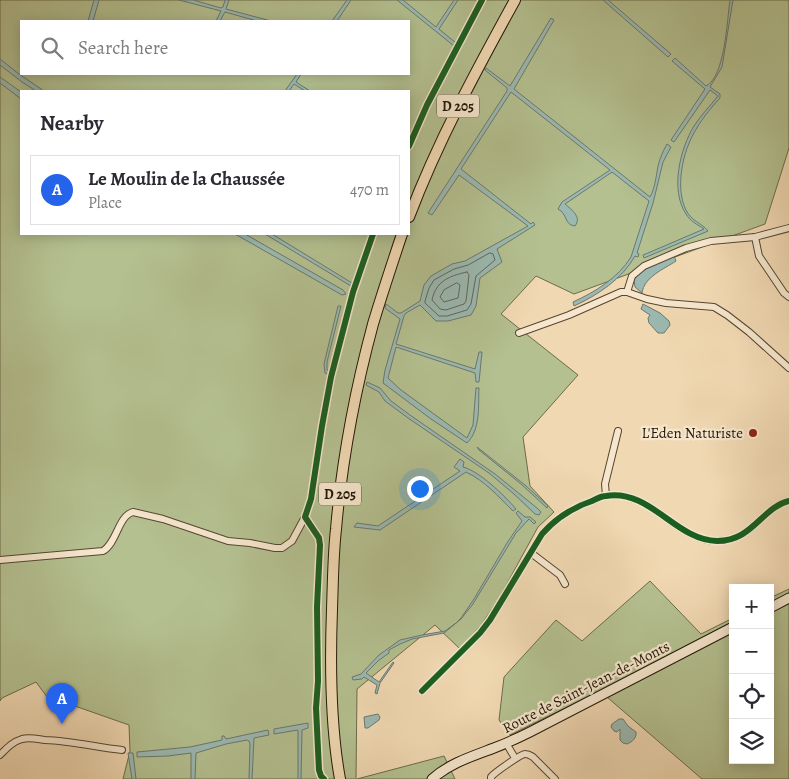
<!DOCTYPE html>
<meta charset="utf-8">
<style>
body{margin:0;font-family:Alegreya,serif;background:#f2f2f3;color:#2b2b33}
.controls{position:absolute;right:15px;bottom:15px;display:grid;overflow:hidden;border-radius:0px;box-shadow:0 2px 12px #0003}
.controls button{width:45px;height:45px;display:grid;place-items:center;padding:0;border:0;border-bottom:1px solid #e1e1e2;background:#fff;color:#2b2b33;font:25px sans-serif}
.you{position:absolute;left:419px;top:488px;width:18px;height:18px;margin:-12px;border:4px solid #fff;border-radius:50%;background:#1a73e8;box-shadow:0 0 0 8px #1a73e833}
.badge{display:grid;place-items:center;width:32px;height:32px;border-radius:50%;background:#2563eb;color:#fff;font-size:16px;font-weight:700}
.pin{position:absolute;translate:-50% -41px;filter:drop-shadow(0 1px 2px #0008)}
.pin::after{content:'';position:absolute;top:26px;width:18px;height:15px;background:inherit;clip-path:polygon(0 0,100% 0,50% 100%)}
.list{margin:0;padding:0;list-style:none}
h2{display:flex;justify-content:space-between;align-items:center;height:65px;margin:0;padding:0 20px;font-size:21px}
h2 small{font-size:16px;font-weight:400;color:#7c7c81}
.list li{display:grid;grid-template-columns:32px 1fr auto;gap:15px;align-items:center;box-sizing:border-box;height:70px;margin:0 10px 10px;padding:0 10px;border:1px solid #e1e1e2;border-radius:0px}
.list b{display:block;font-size:19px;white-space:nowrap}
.list p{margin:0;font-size:16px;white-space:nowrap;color:#7c7c81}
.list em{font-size:16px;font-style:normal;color:#7c7c81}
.icon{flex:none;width:28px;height:28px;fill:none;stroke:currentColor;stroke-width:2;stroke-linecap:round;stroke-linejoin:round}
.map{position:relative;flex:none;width:789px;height:779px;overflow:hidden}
.search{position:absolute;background:#fff;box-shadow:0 2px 12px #0003;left:20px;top:20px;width:390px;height:55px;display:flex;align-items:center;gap:12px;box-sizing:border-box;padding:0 18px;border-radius:0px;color:#7c7c81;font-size:19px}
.panel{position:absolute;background:#fff;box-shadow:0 2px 12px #0003;left:20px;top:90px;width:390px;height:145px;border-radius:0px}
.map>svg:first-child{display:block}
</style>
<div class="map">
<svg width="789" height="779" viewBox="0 0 789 779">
<rect width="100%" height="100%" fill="#f0d8b2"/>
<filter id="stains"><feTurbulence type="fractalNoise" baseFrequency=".004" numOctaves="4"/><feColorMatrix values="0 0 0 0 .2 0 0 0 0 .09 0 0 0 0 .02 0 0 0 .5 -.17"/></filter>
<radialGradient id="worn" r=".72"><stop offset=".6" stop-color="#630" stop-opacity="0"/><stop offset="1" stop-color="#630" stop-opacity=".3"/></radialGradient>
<g fill="#b4c090" stroke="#6b6b4b" fill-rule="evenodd">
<path d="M0,0H789V148L765,224L574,294L536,276L501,314L578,375L523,437L530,486L554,512L538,527L498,600L481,625L460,649L435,625L357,689L356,779H123L130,751L129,725L72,705H53L36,682L2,698L0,701ZM21,21H409V74H21ZM21,91H409V234H21Z"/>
<path d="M650,581L701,634L733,618V760H770V598L789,589V779H702L600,691L510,735L499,720L504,677L556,620L582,641Z"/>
<path d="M444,756L455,779H357Z"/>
</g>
<g fill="#9bb9b1" stroke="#6b786d">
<path d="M94,0H99L93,21H88Z"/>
<path d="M179,0H193L221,8L223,7L225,0H229L226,9L271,21H257L225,12L220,21H216L221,11Z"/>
<path d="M347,0H351L337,21H332Z"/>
<path d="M397,0H403L436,27L454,0H458L439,29L456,43L454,46Z"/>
<path d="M603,0H608L671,54L668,57Z"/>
<path d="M730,0H733L722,67L710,87L720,94V98C698,122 684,144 681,176C680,188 681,200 686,210C691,221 702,223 708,231L644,258L643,255L648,253L704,229C698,225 690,221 686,214C670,190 680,149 694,126C701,115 710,106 718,96L710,90L674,142L671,140L705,89L672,61L675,58L706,86C725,77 727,20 730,0Z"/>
<path d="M551,18L554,20L514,89L650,197C655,188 656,177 658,166C660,158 663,151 667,144L671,147L663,162L653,203L637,253L639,254L638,257L635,256C622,279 598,295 574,306L573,302C595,292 618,278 631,257L649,201L612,172L565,204C572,210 582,217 575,226C564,225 568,214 558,209L562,202L610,170L511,92L461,169L531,224L533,222L535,225L497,249L502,262L480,278L476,306L471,315L448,321H436L420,305L406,313L404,316L396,344L475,369L479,352H482L479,382H476L475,373L396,347L388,378L401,390L467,438L473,425L476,388H479C478,406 481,429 467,443L431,419L383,383L385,370L400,319L385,308L386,304L398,313H401L420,301L424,285L431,276L452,264L465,261L528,226L459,175L432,215L428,213L507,91V88L485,70L486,68L510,86Z"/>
<path d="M0,59L19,74L44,91H36L22,82L0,65Z"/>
<path d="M297,74H301L296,82L310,91H305L294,84L289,91H285Z"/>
<path d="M0,77L21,92V99L0,83Z"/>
<path d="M235,234H245L343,290L346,294L342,295Z"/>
<path d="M265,234H272L352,283L351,286Z"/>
<path d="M674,256L676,261C664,269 644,277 642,293L635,287L634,280C642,267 660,263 674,256Z"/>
<path d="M643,304L660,313L669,321L670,325L664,333H658L649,323L648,318L650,315L641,309Z"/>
<path d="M338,306H341L327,362V370L330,371L329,374L325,373L324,364Z"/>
<path d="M367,382L380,388L391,401L410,415L495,474L537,508L541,512L539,515L535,514L514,494L489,473L408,418L385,401L379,392L366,385Z"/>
<path d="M477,447L525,485L548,506L547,508L521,484L479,450Z"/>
<path d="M460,459L464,462L463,467C479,471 504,495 516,509L513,511C498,496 485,481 466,472L380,530L354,527L357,523L378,526L460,471L454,467Z"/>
<path d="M518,511L525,517H530L536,522L534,524L529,519L516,533L473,604L461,619L444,633L412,639L400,644L389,650V653L378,661L366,673L379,682L393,662L394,663L380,683L377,694L375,693L377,685L364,677L362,679L353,680L352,677L361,674L379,655L400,640L422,635L445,631L456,623L461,618L474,599L507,543L522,521L516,513Z"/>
<path d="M378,714L380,717L379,720L368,728H365L364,717Z"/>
<path d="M619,719H623L628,726L636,732C637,738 632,742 627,744L623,743L620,740V729L617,732L614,731L611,727L612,724Z"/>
<path d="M308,723V728L302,730L301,779H298V730L274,734V729Z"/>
<path d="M268,730L269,735L254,738L252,779H249L250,744L249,741L247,740L226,744L196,753L195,779H191V753L168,756L137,757V752L190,747L222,740V736H224L226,739Z"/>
<path d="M128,753H133L136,779H132Z"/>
</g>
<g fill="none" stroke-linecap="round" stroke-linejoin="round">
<g stroke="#5e685c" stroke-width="1">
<path d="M490,253L493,254L495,260L476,276L471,304L467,310L447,316H439L425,303V301L429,288L434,280L454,269L468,265Z"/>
<path d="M467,272L469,275L466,301L464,304L446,310L440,309L432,300C436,281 449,276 467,272Z"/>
<path d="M457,283L460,285L458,298L444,302L440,297L444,290Z"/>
</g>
<defs>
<g id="minor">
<path d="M409,146L427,105L482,0"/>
<path d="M755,237L759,256L784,293L789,297"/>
<path d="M627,292L632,276L644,266L686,248L711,241L755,237L789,228"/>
<path d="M519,333L569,315L621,292H627L647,299L666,303L714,307L727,315L749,332L789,368"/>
<path d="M606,496L605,484L618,431"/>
<path d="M531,553L560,575L565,584"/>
<path d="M0,560L103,551C117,543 118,516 133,512L163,519L228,541L250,543L275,548H282L292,541L305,517L311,499L322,426L331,377L353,292L373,234"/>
<path d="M422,691L480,633L490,620L542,534C556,518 571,508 592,501C596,499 601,496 606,496C651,489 675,540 717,541C753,541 761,508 789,501"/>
<path d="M506,743L515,758"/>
<path d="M0,755C7,748 12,742 22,739C30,737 37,739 45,740C71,741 96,747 122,750"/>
<path d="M491,779V777C494,773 521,754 525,754C529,754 530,755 533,757L555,779"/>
</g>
<g id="secondary">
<path d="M770,608L789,598"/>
<path d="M432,779C450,763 473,756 494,748C507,743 518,738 530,732L733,627"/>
</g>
<g id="primary">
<path d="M409,217C438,141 476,71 515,0"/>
<path d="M340,779C330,724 330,664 332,609C333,582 333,556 336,529C342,460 355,391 373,324C382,294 392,264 402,234"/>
</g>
</defs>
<use href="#minor" stroke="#564631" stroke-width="8"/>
<use href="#secondary" stroke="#221606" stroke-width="11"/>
<use href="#primary" stroke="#221606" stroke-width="12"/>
<use href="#minor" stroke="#f5e6cd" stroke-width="6"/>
<use href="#secondary" stroke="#f5e6cd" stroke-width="9"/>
<use href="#primary" stroke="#f0d8b2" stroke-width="10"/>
<defs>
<g id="cycleway">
<path d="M409,146L427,105L482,0"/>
<path d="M422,691L480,633L490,620L542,534C556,518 571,508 592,501C596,499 601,496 606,496C651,489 675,540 717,541C753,541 761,508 789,501"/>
<path d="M324,779L321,776L319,770L316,708L318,681L317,607L320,545L319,538L305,517L311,499L322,426L331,377L353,292L373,234"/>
</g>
</defs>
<use href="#cycleway" stroke="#f5e6cd" stroke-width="9"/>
<use href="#cycleway" stroke="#1b5e20" stroke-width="6"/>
</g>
<circle fill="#8f2418" stroke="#f5e6cd" stroke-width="2" cx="753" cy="433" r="5"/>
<g text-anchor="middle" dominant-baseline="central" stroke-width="4.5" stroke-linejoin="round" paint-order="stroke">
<g fill="#f5e6cd" stroke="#615442" stroke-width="1">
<rect x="437" y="94.5" width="42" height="23" rx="4"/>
<rect x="319" y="482.5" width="42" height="23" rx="4"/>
</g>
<g font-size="14" font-weight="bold" fill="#221606">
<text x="458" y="106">D 205</text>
<text x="340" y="494">D 205</text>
</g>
<g font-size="15" fill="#221606" stroke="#f5e6cd" text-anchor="end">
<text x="743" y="433">L'Eden Naturiste</text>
</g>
<g font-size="15" fill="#221606" stroke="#f5e6cd">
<text transform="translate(586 687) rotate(-27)">Route de Saint-Jean-de-Monts</text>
</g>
</g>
<rect width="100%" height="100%" filter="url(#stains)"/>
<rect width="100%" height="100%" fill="url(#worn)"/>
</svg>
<div class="controls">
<button>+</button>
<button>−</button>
<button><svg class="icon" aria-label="locate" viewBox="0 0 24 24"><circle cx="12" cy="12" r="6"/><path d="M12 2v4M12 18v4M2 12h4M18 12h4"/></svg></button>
<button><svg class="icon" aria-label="layers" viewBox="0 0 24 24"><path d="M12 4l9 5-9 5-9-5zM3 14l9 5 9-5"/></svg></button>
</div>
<div class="you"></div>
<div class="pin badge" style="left:62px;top:724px">A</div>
<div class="search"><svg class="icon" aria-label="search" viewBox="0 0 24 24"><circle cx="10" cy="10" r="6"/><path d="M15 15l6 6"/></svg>Search here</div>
<section class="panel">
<h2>Nearby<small></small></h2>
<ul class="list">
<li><span class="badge">A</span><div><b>Le Moulin de la Chaussée</b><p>Place</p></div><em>470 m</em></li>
</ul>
</section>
</div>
